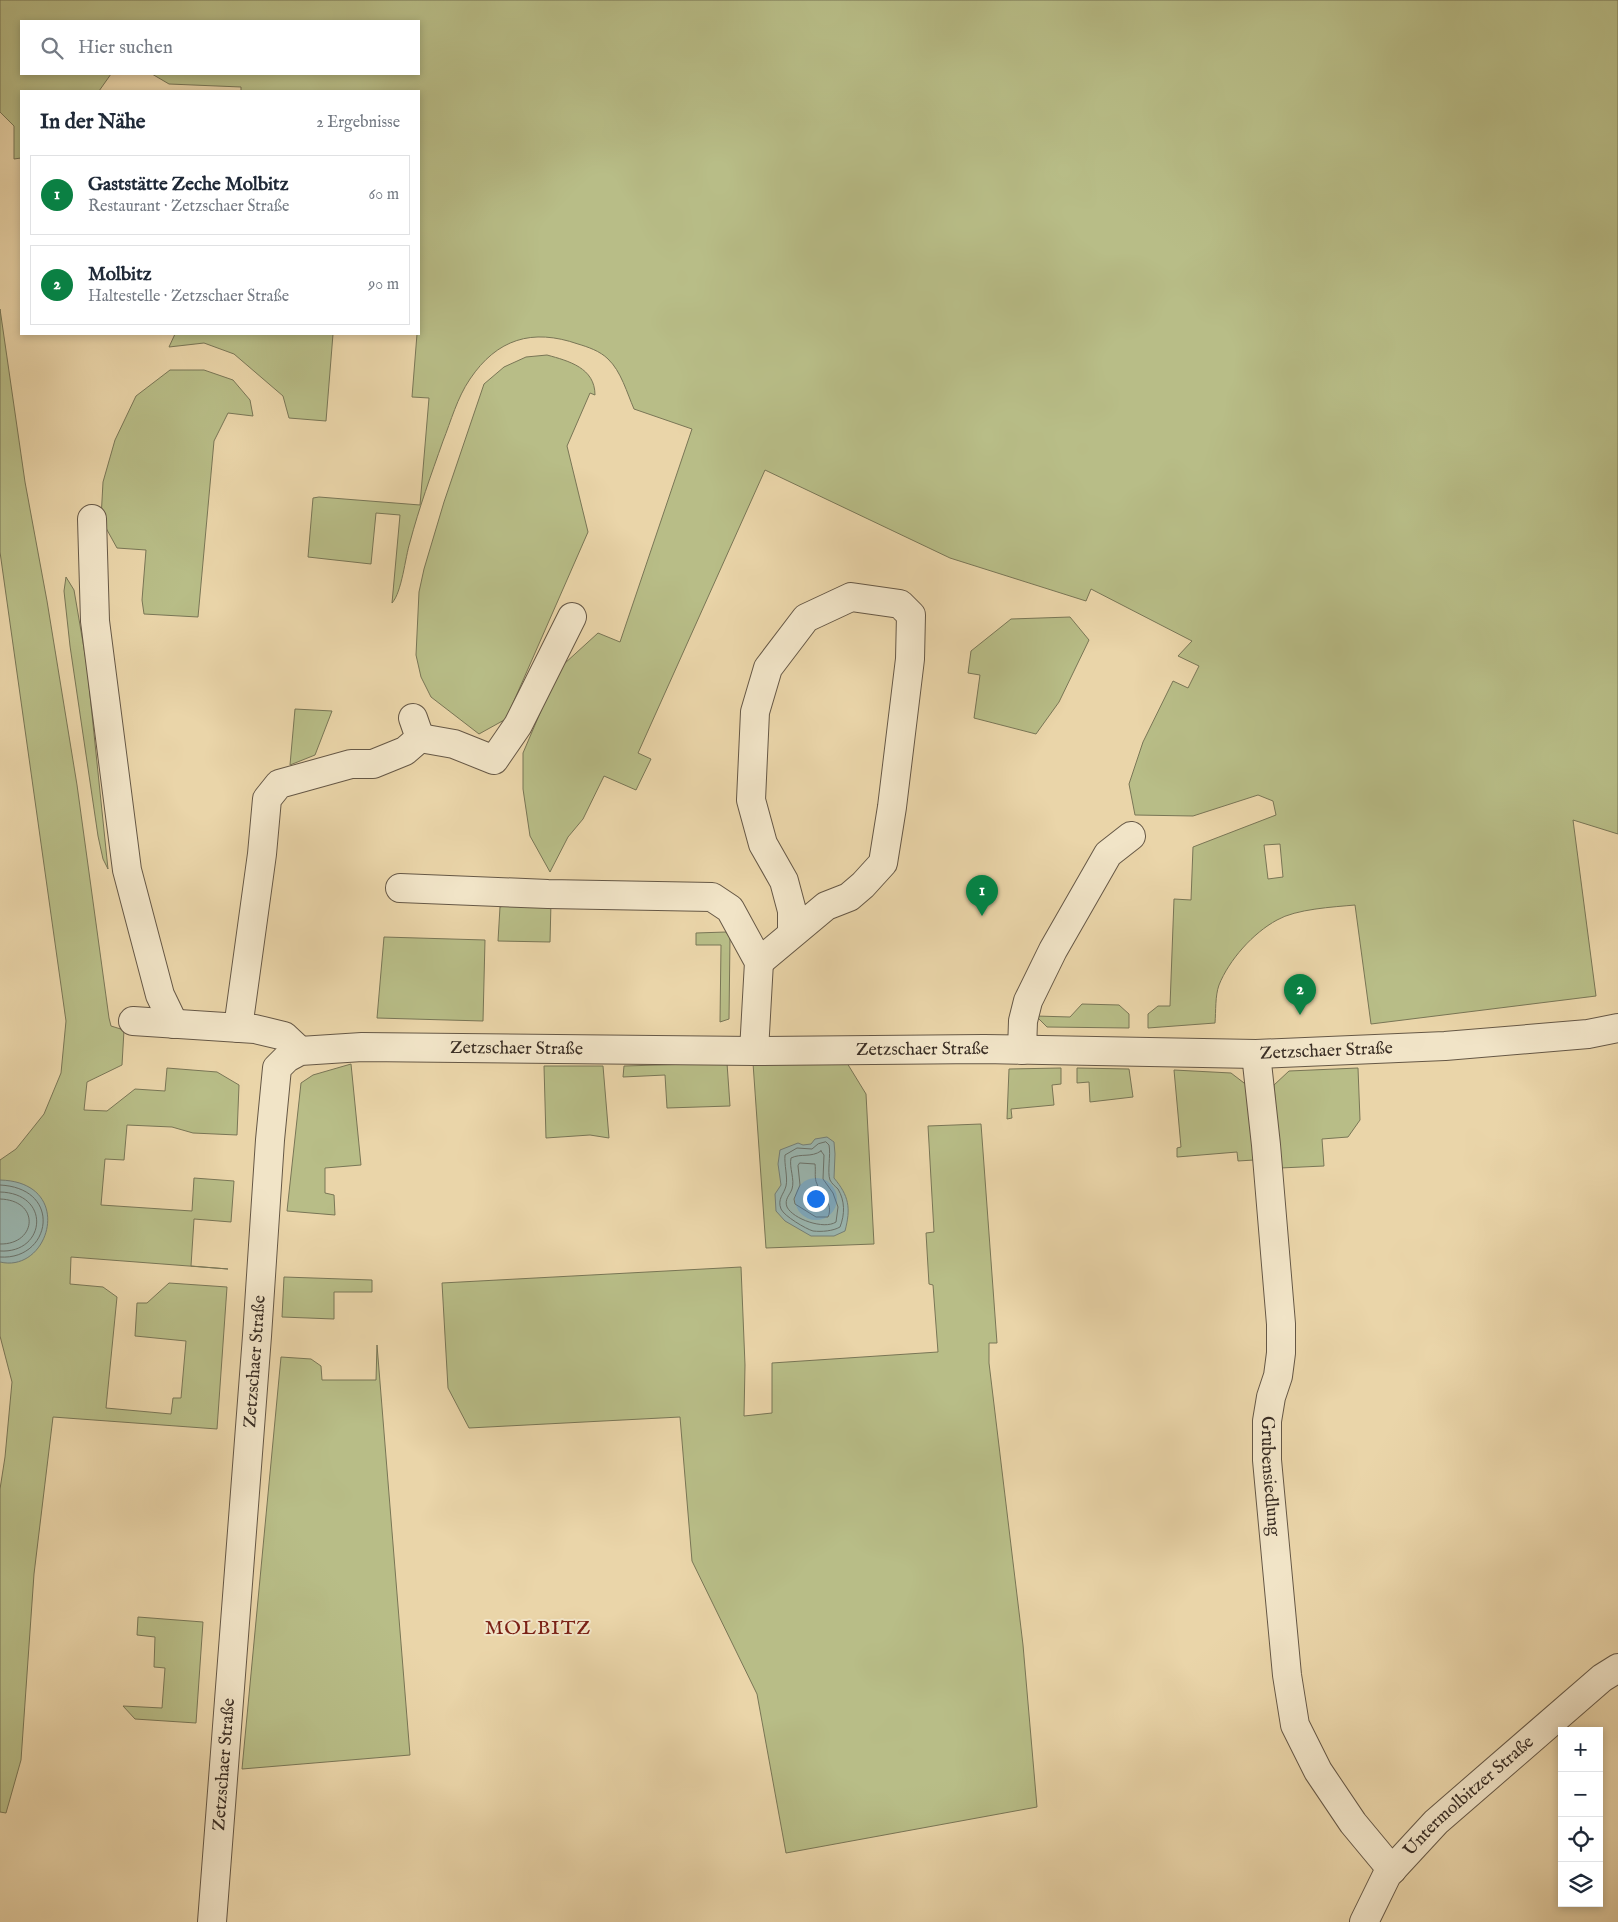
<!DOCTYPE html>
<html lang="de">
<meta charset="utf-8">
<style>
body{margin:0;font-family:"IM FELL English",serif;background:#f6f6f7;color:#1f2937}
.controls{position:absolute;right:15px;bottom:15px;display:grid;overflow:hidden;border-radius:0px;box-shadow:0 2px 8px #0003}
.controls button{width:45px;height:45px;display:grid;place-items:center;padding:0;border:0;border-bottom:1px solid #e0e1e3;background:#fff;color:#1f2937;font:25px sans-serif}
.you{position:absolute;left:815px;top:1198px;width:18px;height:18px;margin:-12px;border:4px solid #fff;border-radius:50%;background:#1a73e8;box-shadow:0 0 0 8px #1a73e833}
.badge{display:grid;place-items:center;width:32px;height:32px;border-radius:50%;background:#0b8043;color:#fff;font-size:16px;font-weight:700}
.pin{position:absolute;translate:-50% -41px;filter:drop-shadow(0 1px 2px #0008)}
.pin::after{content:'';position:absolute;top:26px;width:18px;height:15px;background:inherit;clip-path:polygon(0 0,100% 0,50% 100%)}
.list{margin:0;padding:0;list-style:none}
h2{display:flex;justify-content:space-between;align-items:center;height:65px;margin:0;padding:0 20px;font-size:21px}
h2 small{font-size:16px;font-weight:400;color:#747a83}
.list li{display:grid;grid-template-columns:32px 1fr auto;gap:15px;align-items:center;box-sizing:border-box;height:80px;margin:0 10px 10px;padding:0 10px;border:1px solid #e0e1e3;border-radius:0px}
.list b{display:block;font-size:19px;white-space:nowrap}
.list p{margin:0;font-size:16px;white-space:nowrap;color:#747a83}
.list em{font-size:16px;font-style:normal;color:#747a83}
.icon{flex:none;width:28px;height:28px;fill:none;stroke:currentColor;stroke-width:2;stroke-linecap:round;stroke-linejoin:round}
.map{position:relative;flex:none;width:1618px;height:1922px;overflow:hidden}
.search{position:absolute;background:#fff;box-shadow:0 2px 8px #0003;left:20px;top:20px;width:400px;height:55px;display:flex;align-items:center;gap:12px;box-sizing:border-box;padding:0 18px;border-radius:0px;color:#747a83;font-size:19px}
.panel{position:absolute;background:#fff;box-shadow:0 2px 8px #0003;left:20px;top:90px;width:400px;height:245px;border-radius:0px}
.map>svg:first-child{display:block}
</style>
<div class="map">
<svg width="1618" height="1922" viewBox="0 0 1618 1922">
<rect width="100%" height="100%" fill="#ead5a9"/>
<filter id="stains"><feTurbulence type="fractalNoise" baseFrequency=".004" numOctaves="4"/><feColorMatrix values="0 0 0 0 .2 0 0 0 0 .09 0 0 0 0 .02 0 0 0 .5 -.17"/></filter>
<radialGradient id="worn" r=".72"><stop offset=".6" stop-color="#630" stop-opacity="0"/><stop offset="1" stop-color="#630" stop-opacity=".3"/></radialGradient>
<g fill="#b8bd87" stroke="#797656" fill-rule="evenodd">
<path d="M0,0H1618V834L1573,820L1596,996L1371,1024L1355,905C1333,907 1296,909 1277,920C1253,933 1229,960 1219,985C1215,996 1216,1011 1215,1023L1148,1028V1014L1158,1006H1170L1174,899L1191,900L1193,847L1276,815L1273,801L1258,795L1193,816L1135,815L1129,784L1143,742L1173,681L1188,688L1199,666L1178,656L1192,641L1091,589L1086,601L950,558L765,470L638,753L651,759L636,790L604,776L583,819L568,837L550,872L530,836L523,789V753L549,692L564,664L598,633L620,642L692,429L634,409C627,393 621,371 608,359C600,351 588,347 578,344C532,328 497,339 470,379C457,398 451,421 443,441C431,475 419,508 410,542C405,558 402,592 392,603L400,515L376,513L371,564L308,557L313,498L319,497L420,505L429,398L412,397L417,334H419V91H241V87L169,84L152,74H419V21H21V74H111L99,91H21V158L14,159V126L0,112ZM1280,844L1283,877L1268,879L1264,845Z"/>
<path d="M0,309L25,482L47,601L77,785L109,1018L111,1026L124,1030L122,1065L87,1082L84,1110L107,1111L135,1089L165,1091L167,1068L217,1072L239,1085L237,1135L193,1133L172,1127L127,1125L124,1160L105,1159L101,1205L192,1211L194,1178L234,1181L231,1222L194,1219L191,1266L228,1269L71,1257L70,1284L103,1287L117,1297L106,1408L171,1414L173,1398H181L186,1341L135,1336L137,1303H147L169,1283L227,1287L217,1429L53,1417L34,1574L21,1760L6,1813L0,1812V1489L5,1457L12,1382L0,1336V1160L16,1149L44,1114L61,1073L66,1021L0,552Z"/>
<path d="M175,334H333L326,421L289,418L283,396L234,354L204,343L169,347Z"/>
<path d="M547,355C569,361 595,368 595,395L590,393L567,446L588,532L506,719L479,734L431,697L421,677L416,655L419,592L424,569L444,502L484,384L504,367L526,357Z"/>
<path d="M170,370H204L233,380L250,400L253,416L228,413L214,441L198,617L144,614L142,600L146,550L117,548L101,519L103,482L115,440L136,396Z"/>
<path d="M66,577L74,590L87,666L108,869L103,859L98,836L70,646L64,591Z"/>
<path d="M1070,617L1089,640L1059,702L1036,734L974,718L980,675L968,673L971,651L1011,619Z"/>
<path d="M295,709L332,711L315,755L290,765Z"/>
<path d="M533,899L551,902L550,942L498,941L500,907Z"/>
<path d="M726,932L730,938L729,1019L720,1022L721,945H696V933Z"/>
<path d="M384,937L485,940L483,1021L377,1018Z"/>
<path d="M1082,1004L1119,1005L1129,1014V1028L1047,1027L1036,1016L1070,1017Z"/>
<path d="M727,1063L730,1106L667,1108L665,1075L623,1077L624,1066Z"/>
<path d="M753,1063H847L866,1094L874,1244L766,1248Z"/>
<path d="M351,1064L361,1165L325,1168V1193L334,1195L335,1215L287,1211L301,1083L313,1075Z"/>
<path d="M544,1066H603L609,1138L590,1135L546,1138Z"/>
<path d="M1061,1068V1084L1052,1085L1054,1105L1011,1109L1012,1118L1007,1119L1009,1069Z"/>
<path d="M1077,1068L1129,1069L1133,1097L1090,1102L1089,1082L1077,1083Z"/>
<path d="M1358,1068L1360,1120L1348,1137L1322,1139L1324,1166L1280,1168L1274,1085L1289,1071Z"/>
<path d="M1174,1070L1231,1073L1248,1086L1254,1160L1238,1161L1237,1152L1177,1157V1148L1181,1147Z"/>
<path d="M981,1124L997,1343H989V1363L1023,1645L1037,1807L786,1853L757,1694L692,1561L680,1417L469,1428L448,1388L442,1283L741,1267L745,1365L744,1416L772,1413V1363L938,1352L933,1285L929,1284L926,1233L934,1232L928,1126Z"/>
<path d="M284,1277L372,1280V1292H334V1319L282,1317Z"/>
<path d="M377,1345L410,1755L242,1769L281,1357L311,1359L321,1366L322,1380H376Z"/>
<path d="M138,1617L203,1622L196,1723L135,1719L123,1706L162,1708L165,1668L154,1667L155,1637L137,1635Z"/>
</g>
<g fill="#9ab7b1" stroke="#748079">
<path d="M827,1137L834,1142L835,1154L834,1178C849,1196 851,1208 845,1231L834,1236H811L785,1221L776,1211L775,1194L781,1185L778,1164L780,1150L798,1143L803,1145L811,1144L815,1139Z"/>
<path d="M0,1180C76,1182 50,1274 0,1262Z"/>
</g>
<g fill="none" stroke-linecap="round" stroke-linejoin="round">
<g stroke="#6a726b" stroke-width="1">
<path d="M826,1142L829,1145C831,1155 827,1172 830,1180C832,1184 835,1186 838,1189C845,1201 845,1214 840,1227C833,1231 822,1232 813,1231C806,1229 784,1216 781,1209C777,1199 784,1194 786,1186C788,1178 784,1164 785,1155L797,1148L812,1149L818,1144Z"/>
<path d="M821,1151L824,1155L823,1179L833,1193L838,1207L836,1222C824,1230 793,1219 787,1207C784,1199 790,1195 792,1189C795,1179 789,1168 791,1158C801,1153 811,1158 821,1151Z"/>
<path d="M800,1163L815,1164C816,1171 814,1178 817,1184C821,1196 834,1203 828,1217H816L795,1204L794,1199L800,1185L798,1166Z"/>
<path d="M0,1185C64,1188 51,1261 0,1257"/>
<path d="M0,1192C52,1193 46,1254 0,1251"/>
<path d="M0,1199C41,1200 37,1245 0,1244"/>
</g>
<defs>
<g id="minor">
<path d="M92,519L95,621L127,870L160,995L174,1024"/>
<path d="M420,738L454,744L494,760L518,725L572,617"/>
<path d="M400,888L548,894L712,897L730,909L759,962L754,1051"/>
<path d="M759,962L826,906L849,897L863,885L883,863L892,807L910,659L911,615L900,604L851,597L806,618L768,668L755,712L751,800L763,844L784,881L792,911V934"/>
<path d="M133,1021L255,1029L284,1036L300,1051"/>
<path d="M238,1028L262,854L267,799L279,784L351,764H373L405,751L420,738L413,718"/>
<path d="M1022,1050L1023,1021L1028,1001L1053,950L1108,854L1131,836"/>
<path id="s1" d="M1256,1054L1266,1145L1281,1324V1353L1278,1376L1271,1397L1267,1421V1460L1287,1675L1295,1725L1318,1771L1353,1823L1392,1870"/>
<path id="s2" d="M212,1922L257,1336L270,1140L277,1068L287,1058L300,1051L362,1047L754,1051L984,1049L1256,1054L1445,1046L1588,1034L1618,1028"/>
<path id="s3" d="M1364,1922L1387,1875L1436,1822L1602,1678L1618,1668"/>
</g>
</defs>
<use href="#minor" stroke="#665846" stroke-width="30"/>
<use href="#minor" stroke="#f1e4c7" stroke-width="28"/>
</g>
<g text-anchor="middle" dominant-baseline="central" stroke-width="4" stroke-linejoin="round" paint-order="stroke">
<g font-size="18" fill="#3a2e25" stroke="#f1e4c7">
<text stroke="none"><textPath href="#s2" startOffset="1102">Zetzschaer Straße</textPath></text>
<text stroke="none"><textPath href="#s2" startOffset="1508">Zetzschaer Straße</textPath></text>
<text stroke="none"><textPath href="#s2" startOffset="1912">Zetzschaer Straße</textPath></text>
<text stroke="none"><textPath href="#s2" startOffset="562">Zetzschaer Straße</textPath></text>
<text stroke="none"><textPath href="#s1" startOffset="425">Grubensiedlung</textPath></text>
<text stroke="none"><textPath href="#s2" startOffset="158">Zetzschaer Straße</textPath></text>
<text stroke="none"><textPath href="#s3" startOffset="166">Untermolbitzer Straße</textPath></text>
</g>
<g font-size="20" letter-spacing="1" fill="#7a1f14" stroke="#f1e4c7">
<text x="538" y="1628">MOLBITZ</text>
</g>
</g>
<rect width="100%" height="100%" filter="url(#stains)"/>
<rect width="100%" height="100%" fill="url(#worn)"/>
</svg>
<div class="controls">
<button>+</button>
<button>−</button>
<button><svg class="icon" aria-label="locate" viewBox="0 0 24 24"><circle cx="12" cy="12" r="6"/><path d="M12 2v4M12 18v4M2 12h4M18 12h4"/></svg></button>
<button><svg class="icon" aria-label="layers" viewBox="0 0 24 24"><path d="M12 4l9 5-9 5-9-5zM3 14l9 5 9-5"/></svg></button>
</div>
<div class="you"></div>
<div class="pin badge" style="left:982px;top:916px">1</div>
<div class="pin badge" style="left:1300px;top:1015px">2</div>
<div class="search"><svg class="icon" aria-label="search" viewBox="0 0 24 24"><circle cx="10" cy="10" r="6"/><path d="M15 15l6 6"/></svg>Hier suchen</div>
<section class="panel">
<h2>In der Nähe<small>2 Ergebnisse</small></h2>
<ul class="list">
<li><span class="badge">1</span><div><b>Gaststätte Zeche Molbitz</b><p>Restaurant · Zetzschaer Straße</p></div><em>60 m</em></li>
<li><span class="badge">2</span><div><b>Molbitz</b><p>Haltestelle · Zetzschaer Straße</p></div><em>90 m</em></li>
</ul>
</section>
</div>
